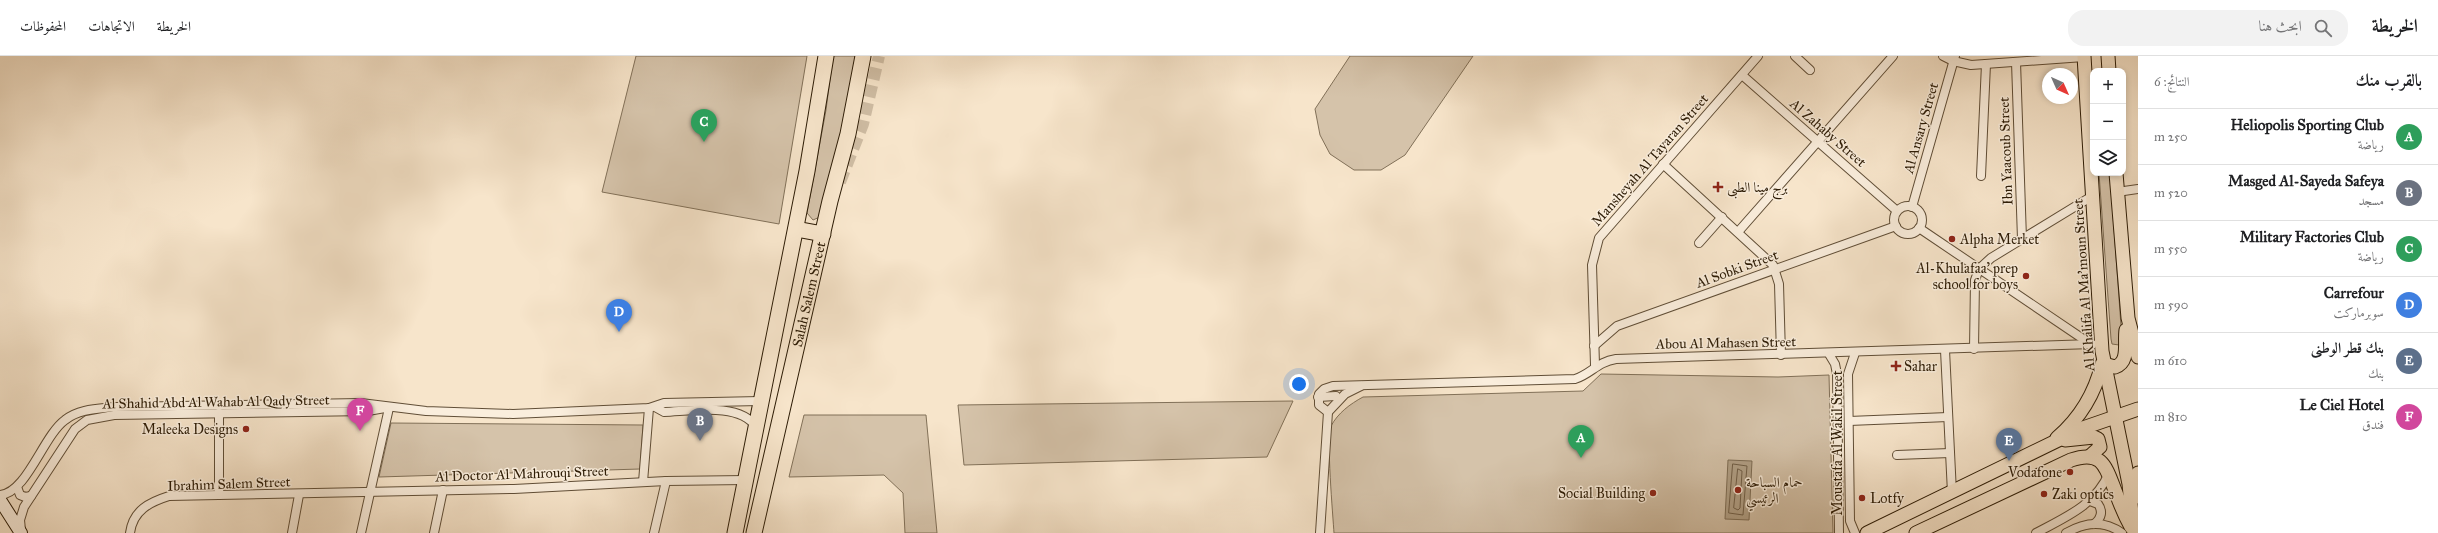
<!DOCTYPE html>
<html lang="ar">
<meta charset="utf-8">
<style>
body{margin:0;font-family:"IM FELL Great Primer",Amiri,serif;background:#f2f2f2;color:#202124;direction:rtl}
.controls{position:absolute;right:12px;top:12px;display:grid;overflow:hidden;border-radius:8px;box-shadow:0 2px 6px #0003}
.controls button{width:36px;height:36px;display:grid;place-items:center;padding:0;border:0;border-bottom:1px solid #e0e0e0;background:#fff;color:#202124;font:20px sans-serif}
.compass{position:absolute;left:2042px;top:12px;width:36px;height:36px;border-radius:50%;background:#fff;box-shadow:0 2px 6px #0003;rotate:135deg}
.you{position:absolute;left:1299px;top:328px;width:14px;height:14px;margin:-10px;border:3px solid #fff;border-radius:50%;background:#1a73e8;box-shadow:0 0 0 6px #1a73e833}
.badge{display:grid;place-items:center;width:26px;height:26px;border-radius:50%;background:#ea580c;color:#fff;font-size:13px;font-weight:700}
.pin{position:absolute;translate:-50% -33px;filter:drop-shadow(0 1px 2px #0008)}
.pin::after{content:'';position:absolute;top:21px;width:14px;height:12px;background:inherit;clip-path:polygon(0 0,100% 0,50% 100%)}
.list{margin:0;padding:0;list-style:none}
h2{display:flex;justify-content:space-between;align-items:center;height:52px;margin:0;padding:0 16px;font-size:17px}
h2 small{font-size:13px;font-weight:400;color:#757577}
.list li{display:grid;grid-template-columns:26px 1fr auto;gap:12px;align-items:center;box-sizing:border-box;height:56px;padding:0 16px;border-top:1px solid #e0e0e0}
.list b{display:block;font-size:15px;white-space:nowrap}
.list p{margin:0;font-size:13px;white-space:nowrap;color:#757577}
.list em{font-size:13px;font-style:normal;color:#757577}
.icon{flex:none;width:22px;height:22px;fill:none;stroke:currentColor;stroke-width:2;stroke-linecap:round;stroke-linejoin:round}
.map{position:relative;flex:none;width:2138px;height:477px;overflow:hidden;direction:ltr}
header{display:flex;align-items:center;gap:24px;box-sizing:border-box;height:56px;padding:0 20px;background:#fff;border-bottom:1px solid #e0e0e0}
header strong{font-size:19px}
nav{display:flex;gap:22px;margin-inline-start:auto;font-size:14px}
.search{width:280px;height:36px;background:#f2f2f2;display:flex;align-items:center;gap:10px;box-sizing:border-box;padding:0 14px;border-radius:16px;color:#757577;font-size:15px}
main{display:flex}
aside{flex:1;background:#fff}
.map>svg:first-child{display:block}
</style>
<header>
<strong>الخريطة</strong>
<div class="search"><svg class="icon" aria-label="search" viewBox="0 0 24 24"><circle cx="10" cy="10" r="6"/><path d="M15 15l6 6"/></svg>ابحث هنا</div>
<nav><a>الخريطة</a><a>الاتجاهات</a><a>المحفوظات</a></nav>
</header>
<main>
<aside>
<h2>بالقرب منك<small>النتائج: 6</small></h2>
<ul class="list">
<li><span class="badge" style="background:#2e9e5b">A</span><div><b>Heliopolis Sporting Club</b><p>رياضة</p></div><em>250 m</em></li>
<li><span class="badge" style="background:#6b7280">B</span><div><b>Masged Al-Sayeda Safeya</b><p>مسجد</p></div><em>520 m</em></li>
<li><span class="badge" style="background:#2e9e5b">C</span><div><b>Military Factories Club</b><p>رياضة</p></div><em>550 m</em></li>
<li><span class="badge" style="background:#3f7fe0">D</span><div><b>Carrefour</b><p>سوبرماركت</p></div><em>590 m</em></li>
<li><span class="badge" style="background:#5c6f8a">E</span><div><b>بنك قطر الوطنى</b><p>بنك</p></div><em>610 m</em></li>
<li><span class="badge" style="background:#d1479c">F</span><div><b>Le Ciel Hotel</b><p>فندق</p></div><em>810 m</em></li>
</ul>
</aside>
<div class="map">
<svg width="2138" height="477" viewBox="0 0 2138 477">
<rect width="100%" height="100%" fill="#f7e5cb"/>
<filter id="stains"><feTurbulence type="fractalNoise" baseFrequency=".005" numOctaves="4"/><feColorMatrix values="0 0 0 0 .2 0 0 0 0 .09 0 0 0 0 .02 0 0 0 .5 -.17"/></filter>
<radialGradient id="worn" r=".72"><stop offset=".6" stop-color="#630" stop-opacity="0"/><stop offset="1" stop-color="#630" stop-opacity=".3"/></radialGradient>
<g fill="#d5c3aa" stroke="#817058">
<path d="M636,0H807L779,168L602,136Z"/>
<path d="M833,0H856L848,57L822,160L813,164L807,157L826,54Z"/>
<path d="M1350,0H1473L1405,99L1381,114H1354L1330,98L1320,79L1315,53Z"/>
<path d="M2099,117H2110L2122,284L2119,289L2112,288L2111,283Z"/>
<path d="M1601,318L1778,321L1829,319L1833,477H1334C1333,461 1326,380 1331,370C1338,357 1350,348 1363,341L1583,335Z"/>
<path d="M1293,345L1267,401L964,409L958,349Z"/>
<path d="M804,359H926L937,477H905L903,437L884,419L789,421Z"/>
<path d="M391,367L643,369L640,413L379,421Z"/>
</g>
<path fill="#b2a188" stroke="#7d6c54" d="M1728,404L1752,405L1749,464L1725,463Z"/>
<g fill="none" stroke-linecap="round" stroke-linejoin="round">
<g stroke="#705e47" stroke-width="1">
<path d="M1733,408L1747,410L1743,459L1729,457Z"/>
<path d="M1738,413L1742,415L1740,452L1738,454L1734,452Z"/>
</g>
<path stroke="#cfbda4" stroke-width="12" stroke-dasharray="12 6" stroke-linecap="butt" d="M840,126L863,68L879,0"/>
<defs>
<g id="street">
<path d="M1795,0L1810,14"/>
<path d="M1943,0L1953,5L1971,9L2084,1"/>
<path d="M2016,6L2022,183"/>
<path d="M1742,19L1897,155"/>
<path d="M1663,108L1773,209L1779,228L1781,299"/>
<path d="M1981,120L1986,8"/>
<path d="M2117,136L2138,133"/>
<circle cx="1908" cy="164" r="14"/>
<path d="M1912,151L1955,0"/>
<path d="M1919,172L2092,289"/>
<path d="M1738,176L1893,0"/>
<path d="M1699,187L1722,161"/>
<path d="M1594,290L1617,270L1896,170"/>
<path d="M1974,293L1975,224L1979,213L1991,202L2094,139"/>
<path d="M1945,294L1952,437"/>
<path d="M1829,298L1835,308L1837,318L1839,477"/>
<path d="M1595,309L1592,209L1599,182L1758,0"/>
<path d="M1318,341L1336,340"/>
<path d="M655,351L664,356C691,355 740,346 756,371"/>
<path d="M1328,356L1319,349V338L1324,333L1333,330L1575,323C1591,318 1597,306 1616,303L2092,288"/>
<path d="M1328,356L1345,338L1361,330"/>
<path d="M219,357V439"/>
<path d="M1849,365L1948,361"/>
<path d="M1897,399L1950,397"/>
<path d="M643,426L649,352"/>
<path d="M17,431L20,439L25,441L31,440"/>
<path d="M0,439C27,437 43,380 65,364C79,353 97,353 115,351L361,347L426,355L513,358L649,352L664,347L760,345"/>
<path d="M2090,445L2098,448C2103,455 2102,462 2094,468"/>
<path d="M21,474L20,464L24,451L75,373L87,364L114,359L368,355L385,352"/>
<path d="M130,477C133,454 150,446 169,440L514,433L666,425L746,424"/>
<path d="M292,477L299,439"/>
<path d="M361,477L389,352"/>
<path d="M434,477L443,434"/>
<path d="M654,477L666,425"/>
<path d="M1320,477L1328,356"/>
<path d="M1855,477L1850,465L1848,318L1855,297"/>
<path d="M2036,477C2064,462 2096,449 2109,417"/>
<path d="M2066,477C2085,466 2104,464 2122,477"/>
</g>
<path id="secondary" d="M0,444L21,477"/>
<g id="primary">
<path d="M2084,0L2102,295L2129,428L2134,477"/>
<path d="M2108,0L2109,15"/>
<path d="M2116,117L2128,262L2138,301"/>
<path d="M2104,308L2115,311C2130,306 2124,287 2126,274"/>
<path d="M2057,382C2079,363 2095,337 2102,308"/>
<path d="M2065,384L2094,381L2098,383L2100,391L2090,400"/>
<path d="M2136,441L2138,417"/>
<path d="M1867,477L2083,372L2138,353"/>
<path d="M1916,477L2071,404C2103,393 2106,412 2116,437C2120,448 2125,460 2131,471"/>
</g>
<g id="highway">
<path d="M796,173L823,178"/>
<path d="M735,477L807,115L826,0"/>
<path id="s1" d="M754,477L830,145L848,78L863,0"/>
</g>
</defs>
<use href="#street" stroke="#604e37" stroke-width="10"/>
<use href="#secondary" stroke="#2d1c06" stroke-width="14"/>
<use href="#primary" stroke="#2d1c06" stroke-width="15"/>
<use href="#highway" stroke="#2d1c06" stroke-width="17"/>
<use href="#street" stroke="#faeedd" stroke-width="8"/>
<use href="#secondary" stroke="#faeedd" stroke-width="12"/>
<use href="#primary" stroke="#f7e5cb" stroke-width="13"/>
<use href="#highway" stroke="#f7e5cb" stroke-width="15"/>
</g>
<g fill="#8f2418" stroke="#faeedd" stroke-width="1.5">
<path d="M1716 125h4v4h4v4h-4v4h-4v-4h-4v-4h4z"/>
<circle cx="1952" cy="183" r="4"/>
<circle cx="2026" cy="220" r="4"/>
<path d="M1894 304h4v4h4v4h-4v4h-4v-4h-4v-4h4z"/>
<circle cx="246" cy="373" r="4"/>
<circle cx="2070" cy="416" r="4"/>
<circle cx="1738" cy="434" r="4"/>
<circle cx="1653" cy="437" r="4"/>
<circle cx="2044" cy="438" r="4"/>
<circle cx="1862" cy="442" r="4"/>
</g>
<g text-anchor="middle" dominant-baseline="central" stroke-width="3" stroke-linejoin="round" paint-order="stroke">
<g font-size="14" fill="#2d1c06" stroke="#faeedd">
<text transform="translate(1921 72) rotate(-74)">Al Ansary Street</text>
<text transform="translate(1828 77) rotate(41)">Al Zahaby Street</text>
<text transform="translate(2006 95) rotate(-92)">Ibn Yaacoub Street</text>
<text transform="translate(1650 104) rotate(-49)">Mansheyah Al Tayaran Street</text>
<text transform="translate(1737 213) rotate(-20)">Al Sobki Street</text>
<text transform="translate(2084 229) rotate(-94)">Al Khalifa Al Ma'moun Street</text>
<text stroke="none"><textPath href="#s1" startOffset="245">Salah Salem Street</textPath></text>
<text transform="translate(1726 287) rotate(-1)">Abou Al Mahasen Street</text>
<text transform="translate(216 346) rotate(-1)">Al Shahid Abd Al Wahab Al Qady Street</text>
<text transform="translate(1837 387) rotate(-90)">Moustafa Al Wakil Street</text>
<text transform="translate(522 418) rotate(-2)">Al Doctor Al Mahrouqi Street</text>
<text transform="translate(229 428) rotate(-2)">Ibrahim Salem Street</text>
</g>
<g font-size="14" fill="#2d1c06" stroke="#faeedd" text-anchor="start">
<text x="1727" y="131">برج مينا الطبى</text>
<text x="1960" y="183">Alpha Merket</text>
<text x="2018" y="212" text-anchor="end">Al-Khulafaa' prep<tspan x="2018" dy="16">school for boys</tspan></text>
<text x="1904" y="310">Sahar</text>
<text x="238" y="373" text-anchor="end">Maleeka Designs</text>
<text x="2062" y="416" text-anchor="end">Vodafone</text>
<text x="1746" y="426">حمام السباحة<tspan x="1746" dy="16">الرئيسي</tspan></text>
<text x="1645" y="437" text-anchor="end">Social Building</text>
<text x="2052" y="438">Zaki optics</text>
<text x="1870" y="442">Lotfy</text>
</g>
</g>
<rect width="100%" height="100%" filter="url(#stains)"/>
<rect width="100%" height="100%" fill="url(#worn)"/>
</svg>
<div class="controls">
<button>+</button>
<button>−</button>
<button><svg class="icon" aria-label="layers" viewBox="0 0 24 24"><path d="M12 4l9 5-9 5-9-5zM3 14l9 5 9-5"/></svg></button>
</div>
<svg class="compass" viewBox="-18 -18 36 36"><path d="M0-13l5 13h-10z" fill="#e53935"/><path d="M0 13l5-13h-10z" fill="#757577"/></svg>
<div class="you"></div>
<div class="pin badge" style="left:1581px;top:402px;background:#2e9e5b">A</div>
<div class="pin badge" style="left:700px;top:385px;background:#6b7280">B</div>
<div class="pin badge" style="left:704px;top:86px;background:#2e9e5b">C</div>
<div class="pin badge" style="left:619px;top:276px;background:#3f7fe0">D</div>
<div class="pin badge" style="left:2009px;top:405px;background:#5c6f8a">E</div>
<div class="pin badge" style="left:360px;top:375px;background:#d1479c">F</div>
</div>
</main>
